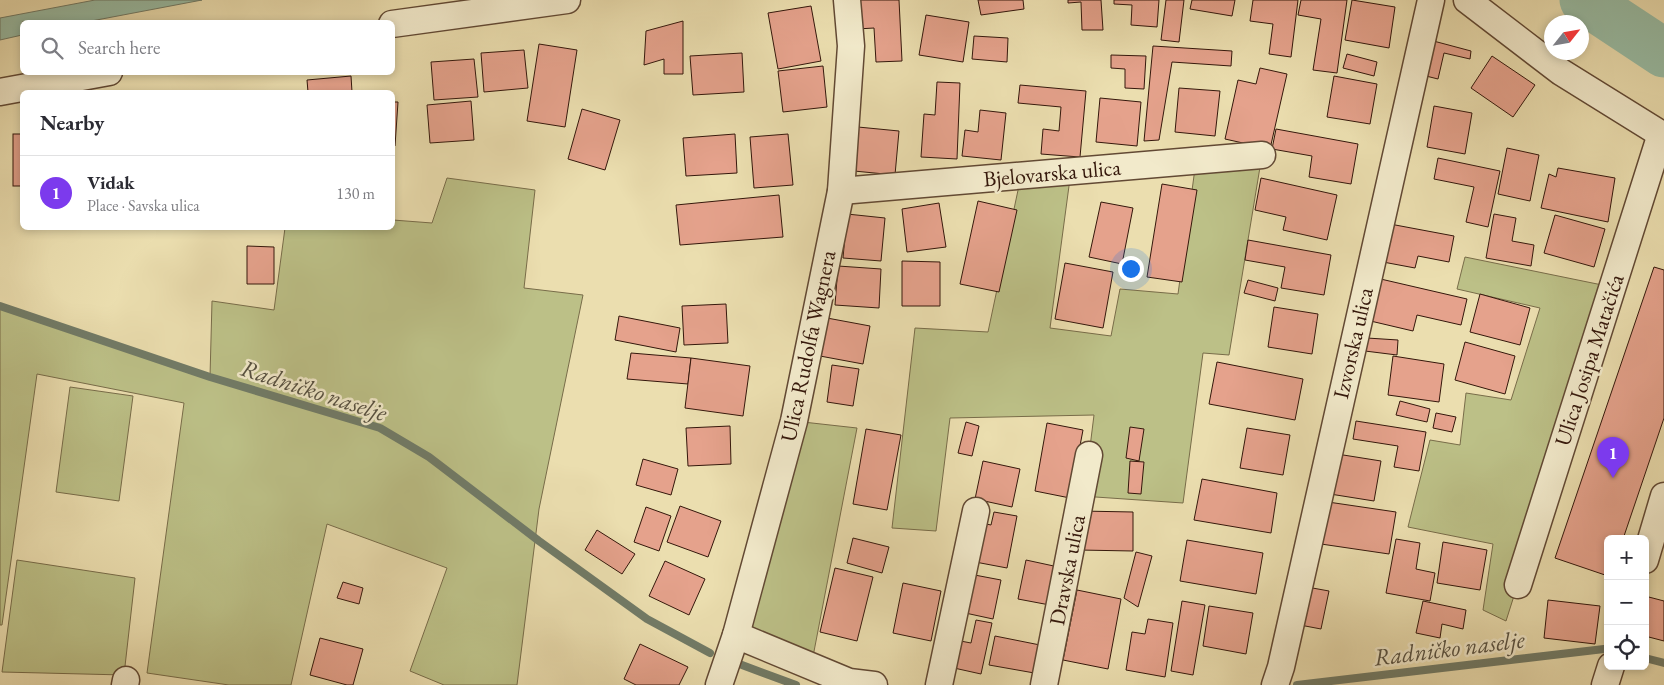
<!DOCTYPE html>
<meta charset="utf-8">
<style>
body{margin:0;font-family:"EB Garamond",serif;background:#f7f7f7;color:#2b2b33}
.controls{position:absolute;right:15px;bottom:15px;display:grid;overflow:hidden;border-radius:8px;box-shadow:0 2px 8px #0003}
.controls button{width:45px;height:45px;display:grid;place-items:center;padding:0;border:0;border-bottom:1px solid #e1e1e2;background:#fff;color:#2b2b33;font:25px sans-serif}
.compass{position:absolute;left:1544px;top:15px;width:45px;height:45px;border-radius:50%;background:#fff;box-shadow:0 2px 8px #0003;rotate:59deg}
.you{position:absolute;left:1130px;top:268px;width:18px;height:18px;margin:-12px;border:4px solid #fff;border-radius:50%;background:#1a73e8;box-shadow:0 0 0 8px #1a73e833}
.badge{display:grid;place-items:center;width:32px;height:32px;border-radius:50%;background:#7c3aed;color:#fff;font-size:16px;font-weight:700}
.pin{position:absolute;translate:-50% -41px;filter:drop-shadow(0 1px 2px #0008)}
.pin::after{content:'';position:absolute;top:26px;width:18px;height:15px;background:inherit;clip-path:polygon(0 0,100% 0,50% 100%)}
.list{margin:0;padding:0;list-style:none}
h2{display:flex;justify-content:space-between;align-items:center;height:65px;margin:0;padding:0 20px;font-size:21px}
h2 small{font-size:16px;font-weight:400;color:#7c7c81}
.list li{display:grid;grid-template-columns:32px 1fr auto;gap:15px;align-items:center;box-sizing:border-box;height:75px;padding:0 20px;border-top:1px solid #e1e1e2}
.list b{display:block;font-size:19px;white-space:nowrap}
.list p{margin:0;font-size:16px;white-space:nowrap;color:#7c7c81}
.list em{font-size:16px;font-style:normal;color:#7c7c81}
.icon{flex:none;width:28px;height:28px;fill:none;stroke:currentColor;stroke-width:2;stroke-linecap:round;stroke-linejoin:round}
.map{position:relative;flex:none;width:1664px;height:685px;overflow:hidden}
.search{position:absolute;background:#fff;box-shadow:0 2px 8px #0003;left:20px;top:20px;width:375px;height:55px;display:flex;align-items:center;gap:12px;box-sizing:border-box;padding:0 18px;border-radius:8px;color:#7c7c81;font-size:19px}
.panel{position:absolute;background:#fff;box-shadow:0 2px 8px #0003;left:20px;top:90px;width:375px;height:140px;border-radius:8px}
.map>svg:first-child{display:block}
</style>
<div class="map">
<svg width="1664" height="685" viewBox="0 0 1664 685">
<rect width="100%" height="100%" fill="#ebdeaf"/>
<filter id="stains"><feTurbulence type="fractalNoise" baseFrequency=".004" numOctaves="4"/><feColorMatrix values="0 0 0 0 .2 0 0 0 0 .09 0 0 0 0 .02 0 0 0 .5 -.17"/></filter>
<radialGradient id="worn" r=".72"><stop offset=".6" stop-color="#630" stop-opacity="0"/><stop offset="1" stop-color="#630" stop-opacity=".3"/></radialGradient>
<g fill="#bcc087" stroke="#786c49">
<path d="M1262,155L1229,355L1203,353L1183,503L1081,496L1089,455L1094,415L950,418L936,531L892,528L915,328L988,332L1021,176L1071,171L1050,328L1111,336L1120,289L1178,294L1196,161Z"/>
<path d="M447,178L535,190L524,288L583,295L539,509L517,685H444L410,671L447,568L327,524L291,685H229L147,673L184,403L37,374L2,625H0V306L210,377L212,301L274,310L285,228H392L393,220L432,223Z"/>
<path d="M1465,257L1612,287L1506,621L1483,610L1493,544L1408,527L1430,440L1460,445L1466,393L1511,400L1540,308L1457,289Z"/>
<path d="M70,387L133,396L119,501L56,492Z"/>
<path d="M794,421L857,428L811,667L736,635Z"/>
<path d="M17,560L135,578L124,675L2,672Z"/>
</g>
<path fill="#99bda5" stroke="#717b67" d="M95,0H202L86,22H22V35L0,40V18Z"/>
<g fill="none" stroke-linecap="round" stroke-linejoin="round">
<g stroke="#717b67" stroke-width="8">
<path d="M0,306L210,377L380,428L429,457L539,541L647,619L710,653"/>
<path d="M1645,658L1664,663"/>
<path d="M742,665L796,685"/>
<path d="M1297,685L1604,649"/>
</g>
<path stroke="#99bda5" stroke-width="49" d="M1584,0L1664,53"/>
</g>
<g fill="#e5a28c" stroke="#34170b">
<path d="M855,0H899L902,61L876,62L874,28L857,29Z"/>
<path d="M978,0H1023L1024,9L981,15Z"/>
<path d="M1068,0H1101L1103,30H1082L1081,2L1068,3Z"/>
<path d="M1114,0H1159L1157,27L1131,25L1132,5L1114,4Z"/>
<path d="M1166,0H1184L1179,42L1161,40Z"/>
<path d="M1192,0H1235L1232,16L1190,9Z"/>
<path d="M1253,0H1298L1291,57L1269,54L1273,24L1250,21Z"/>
<path d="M1301,0H1347L1337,73L1313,70L1321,19L1298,15Z"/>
<path d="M1352,0L1395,7L1389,48L1345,40Z"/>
<path d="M811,6L821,61L778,69L768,13Z"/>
<path d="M926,15L969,22L963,62L919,55Z"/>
<path d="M683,21V74H664V59L644,65L646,31Z"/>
<path d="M974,36L1008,38L1007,62L972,59Z"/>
<path d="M1426,39L1471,51L1470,59L1444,53L1438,79L1418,74Z"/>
<path d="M539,44L577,50L565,127L527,121Z"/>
<path d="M1153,46L1232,51L1231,66L1172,62L1159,140L1144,141Z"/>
<path d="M524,50L528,88L484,92L481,53Z"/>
<path d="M742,53L744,92L693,95L690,56Z"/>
<path d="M1347,54L1377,62L1374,76L1343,68Z"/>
<path d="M1111,55L1146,56L1144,89L1125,88V69L1111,68Z"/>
<path d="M1492,56L1535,85L1513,117L1471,88Z"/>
<path d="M474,59L478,97L434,100L431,62Z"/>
<path d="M823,66L827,107L783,112L778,71Z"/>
<path d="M1260,68L1287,74L1270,149L1225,139L1238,80L1256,84Z"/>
<path d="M351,76L352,92H308L307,80Z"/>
<path d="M1334,76L1377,84L1370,124L1327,117Z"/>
<path d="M937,82L960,83L957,159L921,157L924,114L935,115Z"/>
<path d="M1020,85L1086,91L1080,157L1041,154L1043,129L1059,131L1061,107L1018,103Z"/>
<path d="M1179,88L1220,91L1215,136L1175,132Z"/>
<path d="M1100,98L1141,102L1137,146L1096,142Z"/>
<path d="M471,101L474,140L430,143L427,105Z"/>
<path d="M392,102H398L395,146H392Z"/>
<path d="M1434,106L1472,113L1465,154L1427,147Z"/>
<path d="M582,109L620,120L605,170L568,159Z"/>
<path d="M980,110L1006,113L1001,160L962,156L965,130L978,132Z"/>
<path d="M858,127L899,131L895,175L854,171Z"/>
<path d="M1276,129L1358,144L1351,184L1309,177L1312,156L1272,149Z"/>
<rect x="13" y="134" width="9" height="52"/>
<path d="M735,134L737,173L686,176L683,138Z"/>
<path d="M788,134L793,185L754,188L750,137Z"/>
<path d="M1507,148L1539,155L1530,201L1498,194Z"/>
<path d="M1438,158L1500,171L1488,227L1466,222L1474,187L1434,179Z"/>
<path d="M1558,168L1615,178L1608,222L1541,208L1549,174L1556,177Z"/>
<path d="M1261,178L1337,195L1327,240L1283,230L1286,217L1255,210Z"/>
<path d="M1162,184L1197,190L1182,282L1147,277Z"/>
<path d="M779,195L783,237L680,245L676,205Z"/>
<path d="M978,201L1017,210L999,292L960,284Z"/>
<path d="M1101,202L1133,208L1122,264L1089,257Z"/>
<path d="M939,203L946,247L907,252L902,209Z"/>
<path d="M847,214L885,218L881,261L843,258Z"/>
<path d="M1494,214L1516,218L1512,241L1534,245L1531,266L1486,258Z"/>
<path d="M1555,215L1605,229L1594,267L1544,253Z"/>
<path d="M1390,224L1454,236L1449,262L1418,256L1415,268L1383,262Z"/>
<path d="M1248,240L1331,255L1324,295L1281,288L1285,267L1245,260Z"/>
<path d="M247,246L274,247V284H247Z"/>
<path d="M902,261L940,262V306H902Z"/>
<path d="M1065,263L1113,272L1103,328L1055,319Z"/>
<path d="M838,266L881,269L879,308L835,305Z"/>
<path d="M1654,267L1664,270V418L1623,539H1608V576L1555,558Z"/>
<path d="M1372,277L1467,299L1461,325L1417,315L1413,331L1362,319Z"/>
<path d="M1248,280L1278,288L1275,301L1244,293Z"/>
<path d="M1480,294L1530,308L1520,345L1470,332Z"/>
<path d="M726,304L728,343L684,345L682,306Z"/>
<path d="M1274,307L1318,314L1312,354L1268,347Z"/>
<path d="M619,316L680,328L676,352L615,340Z"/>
<path d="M827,318L870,326L863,364L820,356Z"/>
<path d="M1367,338L1398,340L1397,355L1365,351Z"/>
<path d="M1465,342L1515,356L1505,394L1455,380Z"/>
<path d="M631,353L691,358L688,384L627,379Z"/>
<path d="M1393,356L1444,364L1439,402L1388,395Z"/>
<path d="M691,358L750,366L743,416L685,408Z"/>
<path d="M1217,362L1303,379L1295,420L1209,404Z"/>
<path d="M832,365L859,369L853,406L827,402Z"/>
<path d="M1400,401L1430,409L1427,422L1396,415Z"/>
<path d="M1436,413L1456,417L1452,432L1433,428Z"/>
<path d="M1356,421L1426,432L1419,471L1394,467L1398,446L1353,439Z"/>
<path d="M966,422L979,426L972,456L958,453Z"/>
<path d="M1047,423L1083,430L1070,498L1035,491Z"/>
<path d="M730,426L731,464L688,466L686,428Z"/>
<path d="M1130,427L1144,429L1139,461L1126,458Z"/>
<path d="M1247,428L1290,435L1283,475L1240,468Z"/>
<path d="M866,429L901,435L887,510L853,504Z"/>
<path d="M1337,454L1381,461L1374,501L1330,494Z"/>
<path d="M643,459L678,469L671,495L636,485Z"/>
<path d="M983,461L1020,469L1012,507L975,499Z"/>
<path d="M1130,461L1144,462L1141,494L1128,493Z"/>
<path d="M1202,479L1277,493L1271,533L1194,520Z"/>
<path d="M1328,502L1396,512L1389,554L1321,544Z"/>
<path d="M680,506L721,521L708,557L667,542Z"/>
<path d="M646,507L671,516L659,551L634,542Z"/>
<path d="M1080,511L1133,512V551L1079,550Z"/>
<path d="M994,512L1017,516L1007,568L970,561L977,522L991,525Z"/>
<path d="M597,530L635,554L622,574L585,550Z"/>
<path d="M853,538L889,547L882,573L847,563Z"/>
<path d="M1396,539L1420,543L1416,569L1435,573L1430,601L1386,593Z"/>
<path d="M1187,540L1263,553L1256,594L1180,581Z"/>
<path d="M1443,542L1487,550L1480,590L1437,583Z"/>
<path d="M1136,552L1152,556L1138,607L1124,598Z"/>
<path d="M1026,560L1063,568L1055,606L1018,599Z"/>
<path d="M665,561L705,579L689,615L649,596Z"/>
<path d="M835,568L873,577L857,641L820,632Z"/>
<path d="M964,573L1001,580L993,619L956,611Z"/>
<path d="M343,582L363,588L359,604L337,598Z"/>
<path d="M903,583L941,591L931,641L893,633Z"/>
<path d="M1307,587L1329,591L1321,629L1300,625Z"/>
<path d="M1077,590L1121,599L1108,669L1063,660Z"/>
<path d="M1645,596L1664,601V641L1645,636Z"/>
<path d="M1548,600L1600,606L1595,644L1544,638Z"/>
<path d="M1182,601L1205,605L1193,675L1171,671Z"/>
<path d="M1423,601L1466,610L1463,629L1442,624L1440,638L1416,633Z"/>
<path d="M1209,606L1253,613L1246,654L1203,646Z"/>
<path d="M1148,619L1173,623L1165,677L1126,670L1132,632L1145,634Z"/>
<path d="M976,620L992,623L981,674L945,666L950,639L971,643Z"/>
<path d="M995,636L1045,646L1040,674L989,665Z"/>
<path d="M320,638L363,649L353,685H347L310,675Z"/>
<path d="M640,644L688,667L679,685H636L624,679Z"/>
</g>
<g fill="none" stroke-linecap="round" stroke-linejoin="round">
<defs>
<g id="minor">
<path d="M1467,0L1561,72L1664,136"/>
<path d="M392,24L567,0"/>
<path d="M0,92L109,72"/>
<path d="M841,191L1262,155"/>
<path d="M1645,560L1664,496"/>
<path d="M1518,585L1661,134"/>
<path d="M736,635L849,682L874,685"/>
<path d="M125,685L126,680"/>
<path d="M719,685L736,635L794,421L841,191L851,46L847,0"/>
<path d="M939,685L976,511"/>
<path d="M1044,685L1089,455"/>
<path d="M1275,685L1281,667L1431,0"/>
<path d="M1605,685L1611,666"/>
</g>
</defs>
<use href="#minor" stroke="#624934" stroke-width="29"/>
<use href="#minor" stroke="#f2eacb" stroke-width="26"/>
</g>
<g text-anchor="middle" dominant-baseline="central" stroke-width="5" stroke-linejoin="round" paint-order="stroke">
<g font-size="22" fill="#34170b" stroke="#f2eacb">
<text transform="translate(1052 173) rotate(-5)">Bjelovarska ulica</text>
<text transform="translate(1353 343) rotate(-77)">Izvorska ulica</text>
<text transform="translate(808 346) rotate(-78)">Ulica Rudolfa Wagnera</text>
<text transform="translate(1589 360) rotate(-72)">Ulica Josipa Matačića</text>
<text transform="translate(1067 570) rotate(-79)">Dravska ulica</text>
</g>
<g font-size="24" font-style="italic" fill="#575141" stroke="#f2eacb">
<text transform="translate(314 390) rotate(18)">Radničko naselje</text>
<text transform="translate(1449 648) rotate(-7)">Radničko naselje</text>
</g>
</g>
<rect width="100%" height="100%" filter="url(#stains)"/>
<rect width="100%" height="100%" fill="url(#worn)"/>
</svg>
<div class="controls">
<button>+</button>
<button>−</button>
<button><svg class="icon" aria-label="locate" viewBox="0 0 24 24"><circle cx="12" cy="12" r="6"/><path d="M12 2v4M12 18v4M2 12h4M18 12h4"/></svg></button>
</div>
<svg class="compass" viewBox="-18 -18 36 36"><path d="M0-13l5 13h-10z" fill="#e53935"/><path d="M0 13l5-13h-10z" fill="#7c7c81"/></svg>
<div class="you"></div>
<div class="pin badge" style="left:1613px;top:478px">1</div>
<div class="search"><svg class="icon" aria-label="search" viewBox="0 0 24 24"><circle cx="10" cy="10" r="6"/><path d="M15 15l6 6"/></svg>Search here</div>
<section class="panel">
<h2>Nearby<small></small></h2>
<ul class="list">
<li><span class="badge">1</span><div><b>Vidak</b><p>Place · Savska ulica</p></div><em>130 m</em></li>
</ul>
</section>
</div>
